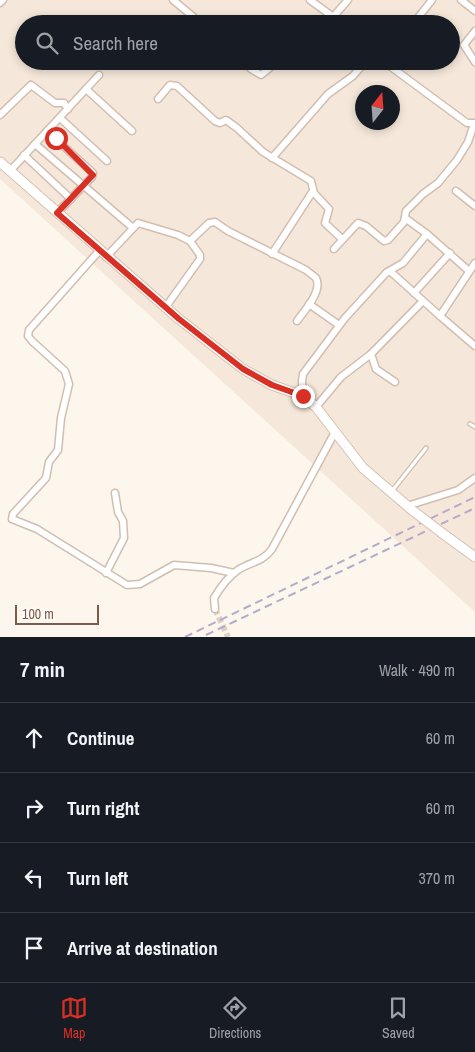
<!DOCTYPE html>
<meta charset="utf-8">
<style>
body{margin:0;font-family:"Archivo Narrow",sans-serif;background:#20242c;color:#f1f3f6}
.compass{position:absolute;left:355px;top:85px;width:45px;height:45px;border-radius:50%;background:#171b24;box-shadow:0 2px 8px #0003;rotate:17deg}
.scale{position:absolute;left:15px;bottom:12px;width:84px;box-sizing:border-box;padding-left:5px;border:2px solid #7a5c4d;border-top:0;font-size:14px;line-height:18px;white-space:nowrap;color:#7a5c4d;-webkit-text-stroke:4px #fffaf3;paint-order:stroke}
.stop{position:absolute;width:15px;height:15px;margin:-11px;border:4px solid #d93025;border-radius:50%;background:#fff}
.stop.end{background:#d93025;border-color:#fff;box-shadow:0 1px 5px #0008}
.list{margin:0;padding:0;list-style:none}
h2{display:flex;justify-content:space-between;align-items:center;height:65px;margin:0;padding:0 20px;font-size:21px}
h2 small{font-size:16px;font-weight:400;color:#9ea1a6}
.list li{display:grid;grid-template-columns:32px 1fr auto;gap:15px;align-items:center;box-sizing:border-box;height:70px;padding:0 20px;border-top:1px solid #363941}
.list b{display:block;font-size:19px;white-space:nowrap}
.list em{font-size:16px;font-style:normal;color:#9ea1a6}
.icon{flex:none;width:28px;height:28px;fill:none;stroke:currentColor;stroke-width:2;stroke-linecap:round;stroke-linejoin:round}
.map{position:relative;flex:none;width:475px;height:637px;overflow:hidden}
.search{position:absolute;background:#171b24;box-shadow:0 2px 8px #0003;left:15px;right:15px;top:15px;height:55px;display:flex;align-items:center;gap:12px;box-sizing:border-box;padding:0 18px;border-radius:28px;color:#9ea1a6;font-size:19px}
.sheet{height:345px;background:#171b24}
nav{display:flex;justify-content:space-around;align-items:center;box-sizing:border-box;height:70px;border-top:1px solid #363941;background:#171b24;font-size:14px;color:#9ea1a6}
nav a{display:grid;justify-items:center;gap:2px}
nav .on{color:#d93025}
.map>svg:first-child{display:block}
</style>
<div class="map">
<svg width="475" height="637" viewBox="0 0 475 637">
<rect width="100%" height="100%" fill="#fdf6ec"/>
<path fill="#f5e8da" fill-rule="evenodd" d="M0,0H475V612L0,179ZM24,24H451V61H24ZM362,92H392V122H362Z"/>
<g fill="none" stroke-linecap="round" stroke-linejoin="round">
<path stroke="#dcd0c4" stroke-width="6" stroke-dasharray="6 3" stroke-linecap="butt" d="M215,609L228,637"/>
<defs>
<g id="lane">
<path d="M470,424L475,427"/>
<path d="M392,491L426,448"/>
</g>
<g id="street">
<path d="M173,0L202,24"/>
<path d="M310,0L343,24"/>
<path d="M461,0L475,11"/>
<path d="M0,3L3,0"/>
<path d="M333,17L348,0"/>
<path d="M354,24H358"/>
<path d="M396,24L397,22"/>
<path d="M413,24L432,0"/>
<path d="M475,31L464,45L475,62"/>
<path d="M245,61L251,69L261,75L278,61"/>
<path d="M383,61L467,123H475"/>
<path d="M86,89L132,131"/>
<path d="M158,99L170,85L177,86L215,121L220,123L226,120L237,128L263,152L311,181L314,193L329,209L325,223L342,239"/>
<path d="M0,115L31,85L55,103H64L68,109"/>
<path d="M60,118L107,161"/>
<path d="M47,131L93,173L92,177L57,213"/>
<path d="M35,144L133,228"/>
<path d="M24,155L71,199"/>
<path d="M272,158L328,94L353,76L366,61"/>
<path d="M10,171L99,75"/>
<path d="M456,191L475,206"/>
<path d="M405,218L427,234L469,271"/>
<path d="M334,249L358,223L366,226L384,241L388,240L404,222L406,211L423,194L438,183L457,160L468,142L474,124"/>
<path d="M99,251L29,330L28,336L32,341L65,371L69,384L61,418L58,450L49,462L46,478L13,514L12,519L37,529L127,585L140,584L174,565L211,568L234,573"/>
<path d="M272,254L313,191"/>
<path d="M106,257L138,223L178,235L190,241L209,223L215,222L228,231L306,270L316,278C323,291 304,311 297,321"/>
<path d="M389,271L403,263L427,234"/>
<path d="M414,293L450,253"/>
<path d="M309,304L339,325"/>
<path d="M165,308L200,259V255L190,241"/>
<path d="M440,316L475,346"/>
<path d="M371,354L376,369L395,382"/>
<path d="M303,396L302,381L303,374L345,318L387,272H391L440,316L475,263"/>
<path d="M316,407L341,377L371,354L423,301"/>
<path d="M407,506L458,490L475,478"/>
<path d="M106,573L124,538L123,521L118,512L115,493"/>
<path d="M215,609L214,598C220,588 229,576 238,570C250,562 263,562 272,549L335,432"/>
</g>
<g id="secondary">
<path d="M0,162L179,319L243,369L272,385L303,396L316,407L363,468L412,510"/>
<path d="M442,533L475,557"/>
</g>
</defs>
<use href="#lane" stroke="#d1beb0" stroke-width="5.5"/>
<use href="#street" stroke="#d1beb0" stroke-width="9"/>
<use href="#secondary" stroke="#d6c0b0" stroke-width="11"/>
<use href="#lane" stroke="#fff" stroke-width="3"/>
<use href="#street" stroke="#fff" stroke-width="6"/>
<use href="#secondary" stroke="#fff" stroke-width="9"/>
<g stroke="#b9a8c9" stroke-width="2" stroke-dasharray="8 5" stroke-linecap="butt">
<path d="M206,635L475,508"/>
<path d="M185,637L475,497"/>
</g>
<defs>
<path id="secondary-bridge" d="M412,510L442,533"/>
</defs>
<use href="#secondary-bridge" stroke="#d6c0b0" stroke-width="11" stroke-linecap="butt"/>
<use href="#secondary-bridge" stroke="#fff" stroke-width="9"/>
</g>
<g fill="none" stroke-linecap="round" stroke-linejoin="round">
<path stroke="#d93025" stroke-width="6" d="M56,138L93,175L57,213L179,319L243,369L272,385L303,396"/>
</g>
</svg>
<svg class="compass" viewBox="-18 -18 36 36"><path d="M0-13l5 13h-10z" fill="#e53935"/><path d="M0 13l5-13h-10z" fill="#9ea1a6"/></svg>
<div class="scale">100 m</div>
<div class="stop" style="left:56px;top:138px"></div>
<div class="stop end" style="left:303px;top:396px"></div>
<div class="search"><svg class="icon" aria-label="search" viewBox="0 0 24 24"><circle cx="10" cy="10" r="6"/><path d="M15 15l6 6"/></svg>Search here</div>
</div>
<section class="sheet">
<h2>7 min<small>Walk · 490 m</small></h2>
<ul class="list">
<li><svg class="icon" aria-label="ahead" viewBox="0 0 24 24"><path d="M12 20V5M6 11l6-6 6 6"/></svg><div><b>Continue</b></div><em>60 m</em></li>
<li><svg class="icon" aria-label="right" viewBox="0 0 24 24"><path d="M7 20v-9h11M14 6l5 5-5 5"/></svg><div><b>Turn right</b></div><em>60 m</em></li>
<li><svg class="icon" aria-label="left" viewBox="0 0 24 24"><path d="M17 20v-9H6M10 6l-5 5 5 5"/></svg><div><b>Turn left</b></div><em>370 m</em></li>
<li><svg class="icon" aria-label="arrive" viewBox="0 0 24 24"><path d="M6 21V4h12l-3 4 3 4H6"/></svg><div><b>Arrive at destination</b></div></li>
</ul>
</section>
<nav>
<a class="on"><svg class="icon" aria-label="map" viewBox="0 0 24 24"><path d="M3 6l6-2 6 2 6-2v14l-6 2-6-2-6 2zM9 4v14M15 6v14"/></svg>Map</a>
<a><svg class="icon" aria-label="directions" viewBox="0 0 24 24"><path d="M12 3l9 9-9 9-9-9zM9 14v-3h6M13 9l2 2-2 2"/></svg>Directions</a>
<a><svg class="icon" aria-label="saved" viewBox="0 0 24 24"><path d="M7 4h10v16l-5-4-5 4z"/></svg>Saved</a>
</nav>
